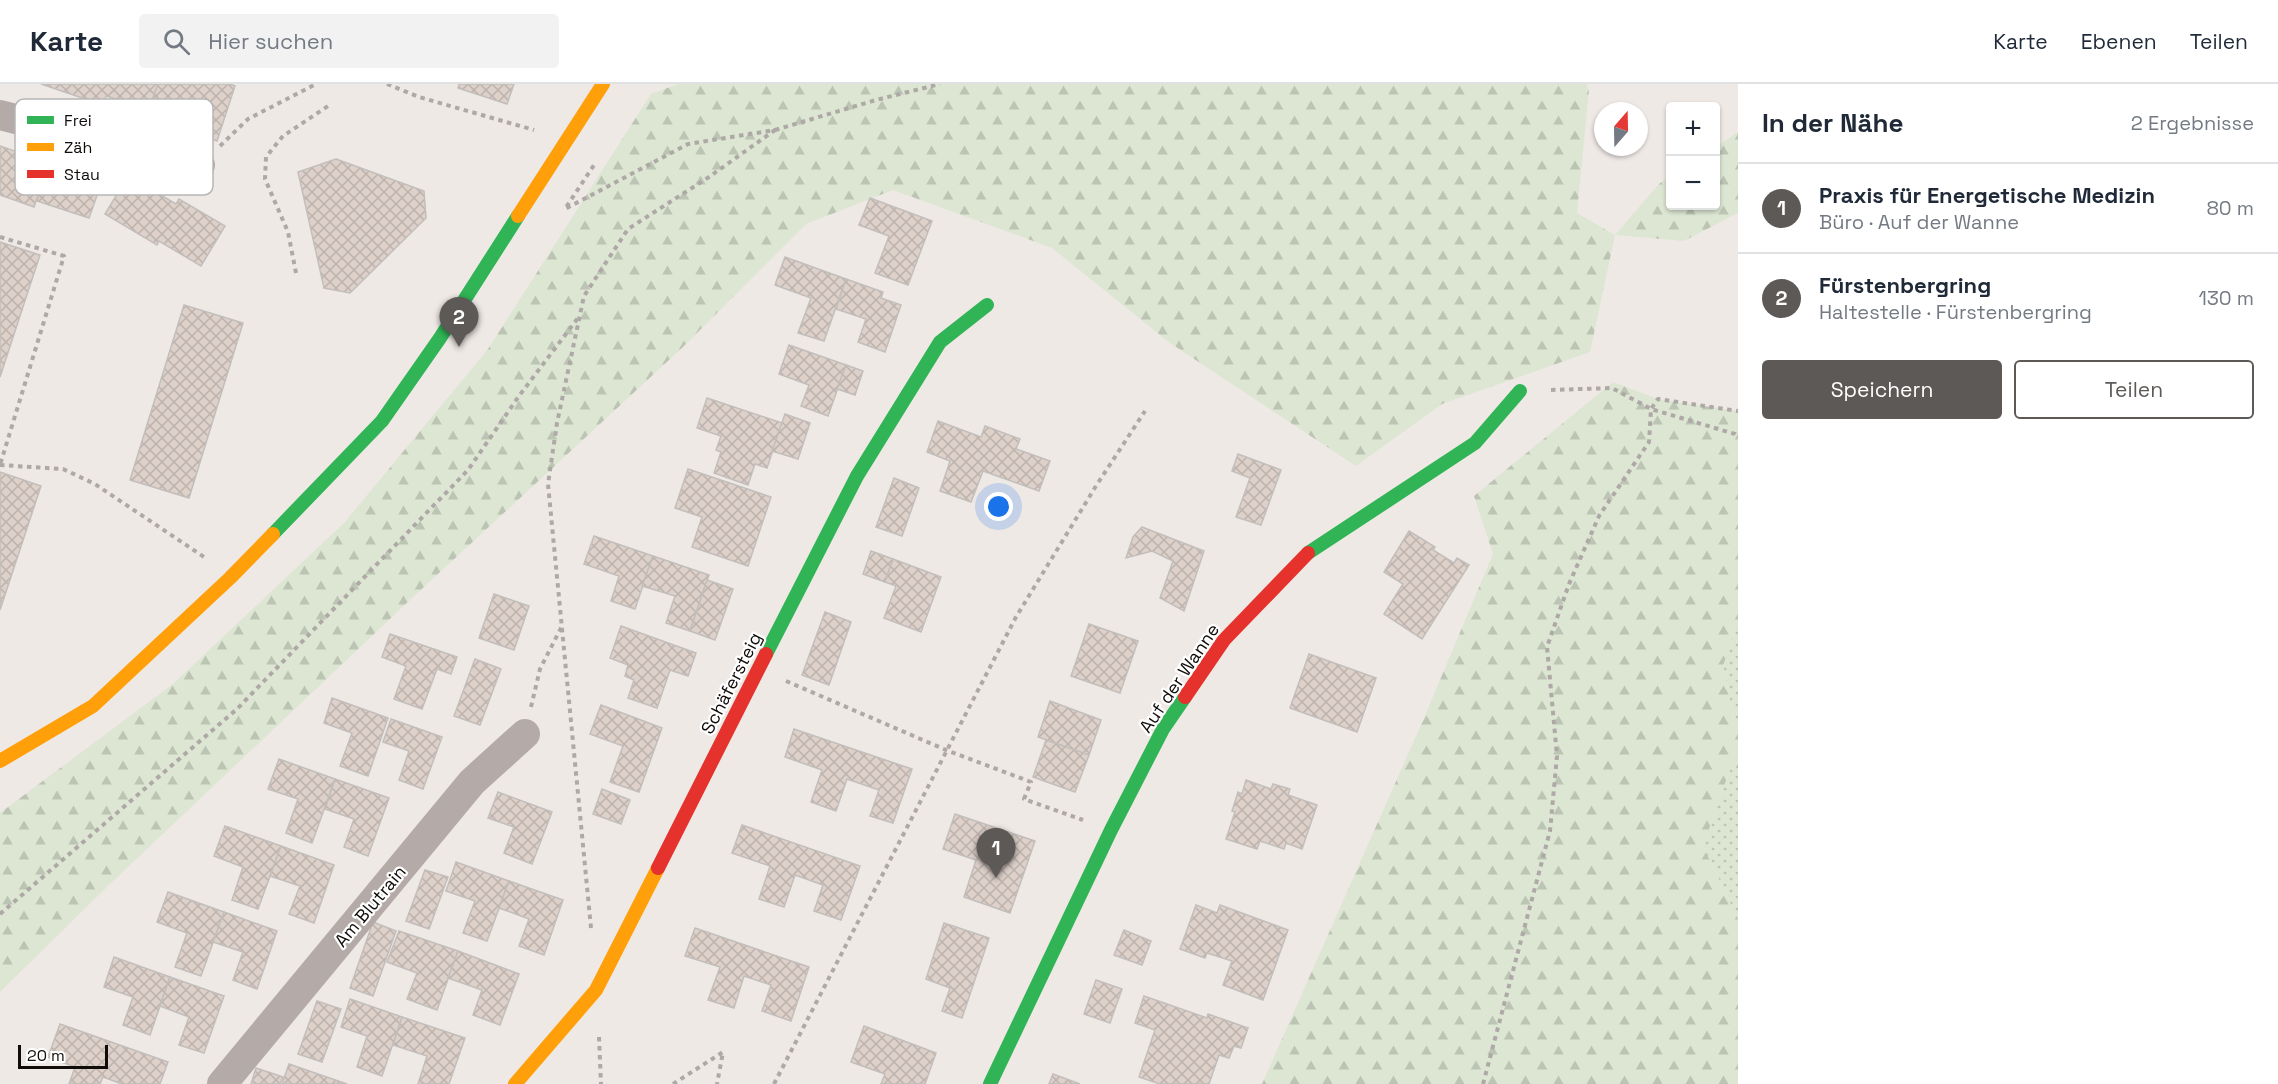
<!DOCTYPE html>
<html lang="de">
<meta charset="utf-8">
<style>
body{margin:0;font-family:"Space Grotesk",sans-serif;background:#f2f2f3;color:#1f2937}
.controls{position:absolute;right:18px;top:18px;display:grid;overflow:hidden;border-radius:6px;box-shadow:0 2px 4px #0004}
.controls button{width:54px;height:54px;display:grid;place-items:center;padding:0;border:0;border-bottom:2px solid #e0e1e3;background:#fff;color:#1f2937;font:30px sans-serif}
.compass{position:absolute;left:1594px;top:18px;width:54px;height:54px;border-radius:50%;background:#fff;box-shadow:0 2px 4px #0004;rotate:20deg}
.scale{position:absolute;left:18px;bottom:15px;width:90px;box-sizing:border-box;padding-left:6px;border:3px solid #0f0c0a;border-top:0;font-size:16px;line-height:21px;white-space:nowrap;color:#0f0c0a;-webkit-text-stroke:4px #fff;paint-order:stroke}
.you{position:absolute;left:999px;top:423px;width:21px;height:21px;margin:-15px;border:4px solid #fff;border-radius:50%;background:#1a73e8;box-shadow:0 0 0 9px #1a73e833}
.badge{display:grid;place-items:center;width:39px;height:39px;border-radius:50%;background:#5d5957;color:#fff;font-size:20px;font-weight:700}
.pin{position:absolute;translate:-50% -50px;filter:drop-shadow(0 2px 3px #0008)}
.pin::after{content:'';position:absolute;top:32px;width:21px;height:18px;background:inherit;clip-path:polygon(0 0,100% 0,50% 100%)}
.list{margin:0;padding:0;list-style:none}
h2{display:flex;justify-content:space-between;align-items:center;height:78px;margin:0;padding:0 24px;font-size:26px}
h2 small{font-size:20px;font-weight:400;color:#747a83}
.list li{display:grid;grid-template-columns:39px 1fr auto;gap:18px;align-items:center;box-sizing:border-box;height:90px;padding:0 24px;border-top:2px solid #e0e1e3}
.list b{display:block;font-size:22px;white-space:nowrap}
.list p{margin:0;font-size:20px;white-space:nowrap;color:#747a83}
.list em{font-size:20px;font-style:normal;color:#747a83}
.actions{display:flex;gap:12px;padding:18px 24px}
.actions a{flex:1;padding:14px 0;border:2px solid #5d5957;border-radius:6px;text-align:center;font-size:21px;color:#5d5957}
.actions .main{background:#5d5957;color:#fff}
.icon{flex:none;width:33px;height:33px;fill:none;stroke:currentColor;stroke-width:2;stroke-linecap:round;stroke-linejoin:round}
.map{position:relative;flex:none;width:1738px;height:1000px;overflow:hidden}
header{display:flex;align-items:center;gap:36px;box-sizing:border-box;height:84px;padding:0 30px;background:#fff;border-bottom:2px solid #e0e1e3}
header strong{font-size:28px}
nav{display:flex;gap:33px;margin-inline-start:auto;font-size:21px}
.search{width:420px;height:54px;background:#f2f2f3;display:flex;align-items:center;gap:15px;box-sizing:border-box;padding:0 21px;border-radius:6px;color:#747a83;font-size:22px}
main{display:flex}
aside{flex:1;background:#fff}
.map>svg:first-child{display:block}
</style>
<header>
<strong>Karte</strong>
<div class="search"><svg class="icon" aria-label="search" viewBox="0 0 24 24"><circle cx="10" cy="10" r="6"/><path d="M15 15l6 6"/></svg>Hier suchen</div>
<nav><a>Karte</a><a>Ebenen</a><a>Teilen</a></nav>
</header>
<main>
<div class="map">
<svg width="1738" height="1000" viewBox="0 0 1738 1000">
<defs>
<pattern id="grass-dots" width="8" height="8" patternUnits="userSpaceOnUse" patternTransform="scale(1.5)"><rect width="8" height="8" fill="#dce6d2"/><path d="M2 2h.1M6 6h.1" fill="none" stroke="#bcc4b3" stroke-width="1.8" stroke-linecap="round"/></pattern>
<pattern id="forest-firs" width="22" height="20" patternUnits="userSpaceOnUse" patternTransform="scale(1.5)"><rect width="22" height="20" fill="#dce6d2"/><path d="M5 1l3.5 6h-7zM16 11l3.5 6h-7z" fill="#bcc4b3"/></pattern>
<pattern id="building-cross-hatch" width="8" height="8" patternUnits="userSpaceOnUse" patternTransform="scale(1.5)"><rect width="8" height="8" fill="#ded1ca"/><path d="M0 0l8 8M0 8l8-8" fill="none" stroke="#bdb2ac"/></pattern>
</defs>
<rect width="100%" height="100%" fill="#efe9e6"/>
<g fill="url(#grass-dots)">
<path d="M1738,537V639L1735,640L1723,582Z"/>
<path d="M1738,684V835L1703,762L1730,685Z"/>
</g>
<g fill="url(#forest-firs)">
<path d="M678,0H1586L1589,6L1577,129L1615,151L1660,99L1670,92V122H1716V63L1738,48V129L1684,157L1615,151L1590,268L1442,320L1356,382L1170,259L1052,164L893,106L806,140L682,264L411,515L111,799L0,908V729L174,599L345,438L488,265L651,10Z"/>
<path d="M1613,298L1658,315L1738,327V537L1723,582L1735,640L1738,639V684L1730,685L1703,762L1738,835V1000H1262L1424,634L1493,470L1474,412Z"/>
</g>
<g fill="url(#building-cross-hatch)" stroke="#c2bebb" stroke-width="1.5">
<path d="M41,0H158L149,25L106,12L103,21Z"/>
<path d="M158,0H230L235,2L217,57L146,33Z"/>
<path d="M459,0H514L507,20L458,4Z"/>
<path d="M0,62L49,79L34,123L0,111Z"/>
<path d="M52,71L105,89L89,134L37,117Z"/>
<path d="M336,75L424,107L426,134L350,209L324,204L298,88Z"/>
<path d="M128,92L176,120L179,115L225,142L201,182L159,157L157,161L105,130Z"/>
<path d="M870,114L932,137L908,201L875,189L889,152L859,141Z"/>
<path d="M0,158L40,171L0,293Z"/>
<path d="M785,173L846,195L824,257L798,249L811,214L775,201Z"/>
<path d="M846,195L883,208L881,214L901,221L885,268L858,258L866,235L836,225Z"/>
<path d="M184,221L243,239L189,414L130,396Z"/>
<path d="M789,261L846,281L828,332L801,322L809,301L779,290Z"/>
<path d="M846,281L863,287L855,311L837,305Z"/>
<path d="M707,314L782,339L767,384L755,380L748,401L714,389L721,368L716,366L721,352L697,344Z"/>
<path d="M785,330L810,339L798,375L772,367Z"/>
<path d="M938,337L981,353L985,342L1020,355L1016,365L1050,377L1039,407L983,387L971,418L940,407L950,377L927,368Z"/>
<path d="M1238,370L1281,386L1261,441L1236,433L1250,394L1232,387Z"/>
<path d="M688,385L771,413L748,482L692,463L702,433L675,424Z"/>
<path d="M0,388L41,402L0,526Z"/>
<path d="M894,394L919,404L902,452L876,443Z"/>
<path d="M1142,443L1204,467L1184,527L1160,514L1173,477L1152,467L1126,474L1133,453Z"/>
<path d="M1409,447L1435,463L1433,466L1454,479L1457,474L1469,481L1422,555L1384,530L1403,500L1384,488Z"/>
<path d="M594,452L653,472L635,525L611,517L619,492L584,480Z"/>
<path d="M871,467L893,475L885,498L863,490Z"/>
<path d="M653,472L709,491L690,547L666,539L675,512L642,502Z"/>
<path d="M893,475L941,493L921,548L884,534L896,502L885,498Z"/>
<path d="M707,496L733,505L715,556L690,547Z"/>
<path d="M494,510L529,522L514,566L479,554Z"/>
<path d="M825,528L851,538L829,601L802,591Z"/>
<path d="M1089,540L1138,557L1120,609L1071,592Z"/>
<path d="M621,542L696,569L688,592L670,586L657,624L628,614L634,596L625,592L628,581L610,574Z"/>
<path d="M390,550L457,573L451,590L437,585L422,625L394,615L406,582L382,573Z"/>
<path d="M1309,570L1376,594L1357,648L1290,624Z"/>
<path d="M475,575L501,585L480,641L454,632Z"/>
<path d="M332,614L388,634L368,692L340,682L352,649L324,639Z"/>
<path d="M1050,617L1101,636L1089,671L1038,653Z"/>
<path d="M601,621L662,644L639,708L610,698L623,662L590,650Z"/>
<path d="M391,635L442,653L423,705L399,696L409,667L383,658Z"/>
<path d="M794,645L912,685L893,739L870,732L879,706L847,695L836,727L811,718L822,686L785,673Z"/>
<path d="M1046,656L1089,671L1075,708L1033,693Z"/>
<path d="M279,675L335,695L312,759L286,749L298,715L268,705Z"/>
<path d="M335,695L389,714L368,772L344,763L354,735L325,725Z"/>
<path d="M1246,696L1271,705L1273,700L1290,705L1288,711L1317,721L1302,765L1286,759L1284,765L1260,757L1257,765L1226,755L1235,728L1232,727L1238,708L1242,710Z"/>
<path d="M602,705L630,716L621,740L593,730Z"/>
<path d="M498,708L552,728L532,780L504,769L514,743L488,734Z"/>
<path d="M955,730L1035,757L1010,829L964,813L976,776L943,765Z"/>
<path d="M742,741L860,782L841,836L814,827L823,801L795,791L784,823L759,815L770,782L732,769Z"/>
<path d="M225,742L281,762L258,825L232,816L243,783L214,772Z"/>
<path d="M281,762L334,781L314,839L289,830L300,802L270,792Z"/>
<path d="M456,778L509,797L487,857L463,849L475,817L446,807Z"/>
<path d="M425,786L448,793L429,845L406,837Z"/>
<path d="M509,797L563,816L544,871L519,862L529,835L499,824Z"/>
<path d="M168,808L224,828L201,892L175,883L187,849L157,838Z"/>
<path d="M1196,821L1217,829L1220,821L1288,846L1263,916L1223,901L1232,877L1207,869L1205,874L1180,865Z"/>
<path d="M224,828L277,847L257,905L233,896L243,868L213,858Z"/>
<path d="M373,838L396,847L373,912L350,904Z"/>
<path d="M944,839L989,854L962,934L942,927L950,904L926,895Z"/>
<path d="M695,844L809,883L791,937L762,927L771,901L744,892L734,924L708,916L720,883L685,872Z"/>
<path d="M1124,846L1151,857L1142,881L1114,871Z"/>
<path d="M399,847L458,867L437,926L407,915L417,889L387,878Z"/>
<path d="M458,867L519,890L500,941L473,931L482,906L448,894Z"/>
<path d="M114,873L170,893L150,951L123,941L133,913L104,903Z"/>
<path d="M170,893L224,912L204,969L179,961L189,933L160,922Z"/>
<path d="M1096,896L1122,905L1110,939L1084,930Z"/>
<path d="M1144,912L1207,934L1208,930L1248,944L1241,964L1234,962L1229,974L1219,971L1209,1000H1160L1139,993L1155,946L1135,939Z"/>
<path d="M350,915L402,933L382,992L357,983L367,952L341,943Z"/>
<path d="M317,917L341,925L322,978L298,970Z"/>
<path d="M402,933L465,954L449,1000H418L427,972L393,961Z"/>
<path d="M60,940L168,978L160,1000H122L103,993L100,1000H69L75,983L48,973Z"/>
<path d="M864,942L936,969L925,1000H881L885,990L851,978Z"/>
<path d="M289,980L347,1000H282Z"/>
<path d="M256,984L283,993L280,1000H251Z"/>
<path d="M1053,990L1080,1000H1049Z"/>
</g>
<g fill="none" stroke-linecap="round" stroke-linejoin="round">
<g stroke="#aea8a6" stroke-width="4" stroke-dasharray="4.5 4.5" stroke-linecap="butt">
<path d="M387,0L419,13L534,46"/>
<path d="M775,46L876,16L940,0"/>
<path d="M220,62L248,35L316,0"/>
<path d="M0,153L64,172L0,381"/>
<path d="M296,189L288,148L265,95L266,73L283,52L328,22"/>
<path d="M1551,306L1612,304L1651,325L1735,350L1738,353"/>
<path d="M0,381L63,385L95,400L207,475"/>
<path d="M786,597L946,666L1031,698L1024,715L1083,736"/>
<path d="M531,623L540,585L563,540"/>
<path d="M0,830L237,625L468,386L519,312L578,234"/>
<path d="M591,844L548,400L557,339L584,212L628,145L709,93L775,46L688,60L565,125L594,81"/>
<path d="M599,953L601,1000"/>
<path d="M673,1000L723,968L717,1000"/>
<path d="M774,1000L1016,533L1096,402L1145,327"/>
<path d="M1483,1000L1550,747L1557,672L1547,563L1569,500L1599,432L1649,358L1651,325L1658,315L1738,327"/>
</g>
<g stroke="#b4aba8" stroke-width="30">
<path d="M0,31L200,81"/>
<path d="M222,1000L472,698L525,650"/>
</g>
<g stroke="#30b455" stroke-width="14">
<path d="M273,450L382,337L440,254L518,132"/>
<path d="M1308,469L1475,359L1520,307"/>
<path d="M766,570L857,392L940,258L987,221"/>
<path d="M990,1000L1111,746L1163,645L1185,613"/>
</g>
<g stroke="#ff9f0a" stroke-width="14">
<path d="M518,132L603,0"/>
<path d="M0,677L93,622L230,494L273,450"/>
<path d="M515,1000L596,906L658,784"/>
</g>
<g stroke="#e5322d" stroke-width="14">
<path d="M1185,613L1224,556L1308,469"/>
<path d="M658,784L766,570"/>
</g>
</g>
<g text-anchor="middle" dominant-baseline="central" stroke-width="4.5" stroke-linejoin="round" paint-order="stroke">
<g font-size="18" fill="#0f0c0a" stroke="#fff">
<text transform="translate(1179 594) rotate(-56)">Auf der Wanne</text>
<text transform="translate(731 599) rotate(-63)">Schäfersteig</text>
<text transform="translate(370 822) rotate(-50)">Am Blutrain</text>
</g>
</g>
<rect x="15" y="15" width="198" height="96" rx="9" fill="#fff" stroke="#b7b6b6" stroke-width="1.5"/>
<rect x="27" y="32" width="27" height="8" fill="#30b455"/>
<rect x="27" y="59" width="27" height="8" fill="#ff9f0a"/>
<rect x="27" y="86" width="27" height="8" fill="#e5322d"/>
<g font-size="16" fill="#0f0c0a">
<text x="64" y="42">Frei</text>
<text x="64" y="69">Zäh</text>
<text x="64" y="96">Stau</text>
</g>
</svg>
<div class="controls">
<button>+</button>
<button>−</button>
</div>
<svg class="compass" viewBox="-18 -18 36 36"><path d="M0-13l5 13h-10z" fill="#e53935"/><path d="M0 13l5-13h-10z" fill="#747a83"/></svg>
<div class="scale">20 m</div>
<div class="you"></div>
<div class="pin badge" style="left:996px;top:794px">1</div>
<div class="pin badge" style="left:459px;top:263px">2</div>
</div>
<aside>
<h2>In der Nähe<small>2 Ergebnisse</small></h2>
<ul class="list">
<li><span class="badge">1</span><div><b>Praxis für Energetische Medizin</b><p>Büro · Auf der Wanne</p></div><em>80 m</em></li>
<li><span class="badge">2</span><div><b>Fürstenbergring</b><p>Haltestelle · Fürstenbergring</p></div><em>130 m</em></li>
</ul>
<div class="actions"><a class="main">Speichern</a><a>Teilen</a></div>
</aside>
</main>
